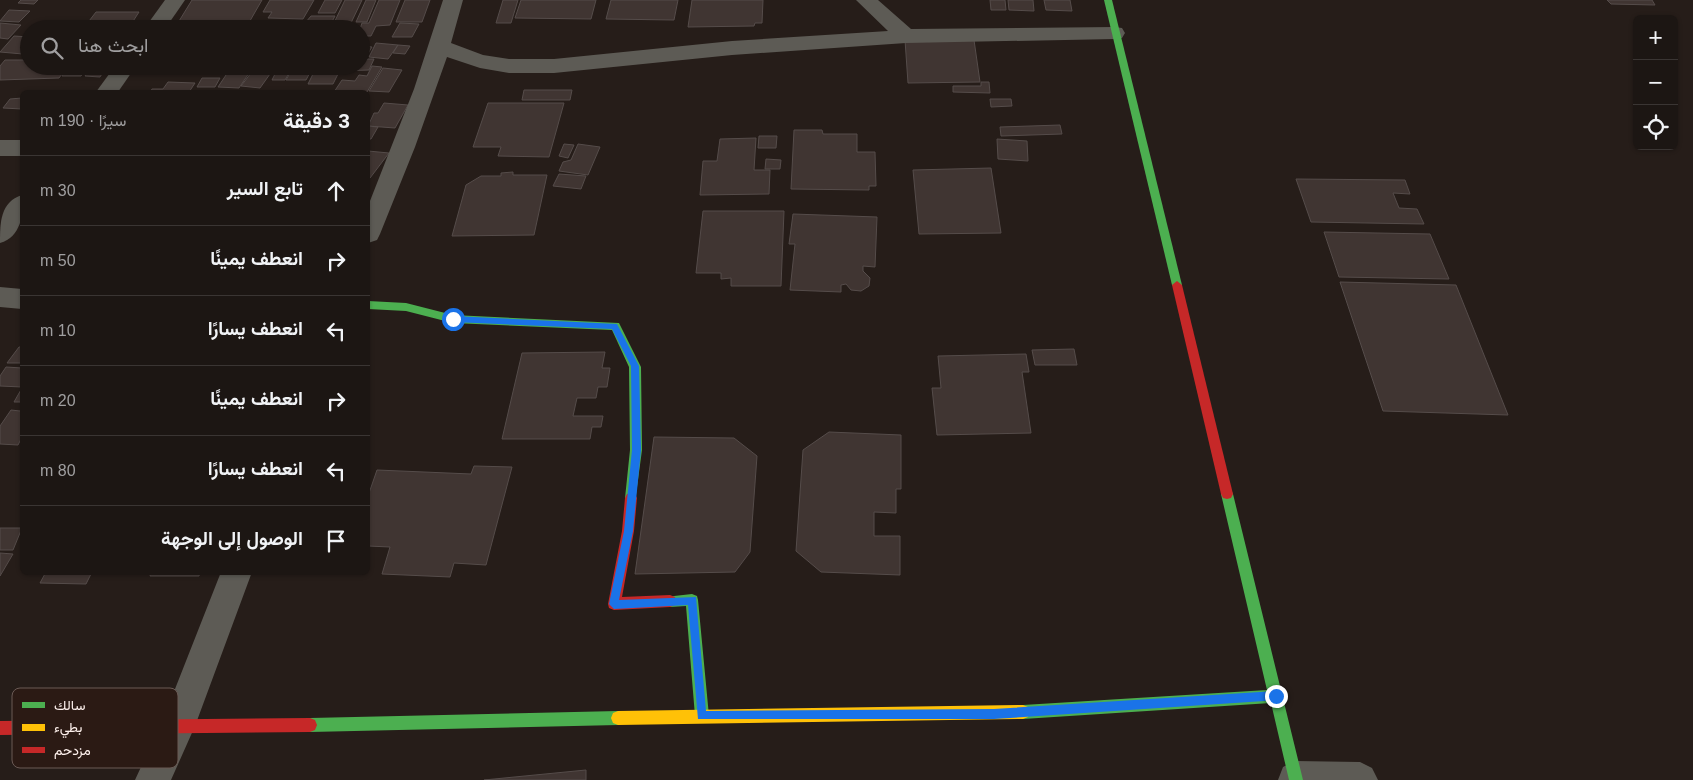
<!DOCTYPE html>
<html lang="ar">
<meta charset="utf-8">
<style>
body{margin:0;font-family:Helvetica,Vazirmatn,sans-serif;background:#292321;color:#f1f3f6;direction:rtl}
.controls{position:absolute;right:15px;top:15px;display:grid;overflow:hidden;border-radius:8px;box-shadow:0 1px 4px #0004}
.controls button{width:45px;height:45px;display:grid;place-items:center;padding:0;border:0;border-bottom:1px solid #3a3533;background:#1c1613;color:#f1f3f6;font:25px sans-serif}
.stop{position:absolute;width:15px;height:15px;margin:-11px;border:4px solid #1a73e8;border-radius:50%;background:#fff}
.stop.end{background:#1a73e8;border-color:#fff;box-shadow:0 1px 5px #0008}
.list{margin:0;padding:0;list-style:none}
h2{display:flex;justify-content:space-between;align-items:center;height:65px;margin:0;padding:0 20px;font-size:21px}
h2 small{font-size:16px;font-weight:400;color:#a09fa0}
.list li{display:grid;grid-template-columns:32px 1fr auto;gap:15px;align-items:center;box-sizing:border-box;height:70px;padding:0 20px;border-top:1px solid #3a3533}
.list b{display:block;font-size:19px;white-space:nowrap}
.list em{font-size:16px;font-style:normal;color:#a09fa0}
.icon{flex:none;width:28px;height:28px;fill:none;stroke:currentColor;stroke-width:2;stroke-linecap:round;stroke-linejoin:round}
.map{position:relative;flex:none;width:1693px;height:780px;overflow:hidden;direction:ltr}
.search{position:absolute;background:#1c1613;box-shadow:0 1px 4px #0004;left:20px;top:20px;width:350px;height:55px;display:flex;align-items:center;gap:12px;box-sizing:border-box;padding:0 18px;border-radius:28px;color:#a09fa0;font-size:19px}
.panel{position:absolute;background:#1c1613;box-shadow:0 1px 4px #0004;left:20px;top:90px;width:350px;height:485px;border-radius:8px;direction:rtl}
.map>svg:first-child{display:block}
</style>
<div class="map">
<svg width="1693" height="780" viewBox="0 0 1693 780">
<rect width="100%" height="100%" fill="#261d19"/>
<g fill="#403532" stroke="#554c4a">
<path d="M21,0H38L34,4L18,3Z"/>
<path d="M192,0H262L247,26H176Z"/>
<path d="M270,0H314L303,19L268,18L272,12H263Z"/>
<path d="M325,0H342L335,13H318Z"/>
<path d="M345,0H362L350,25H333Z"/>
<path d="M366,0H376L367,22H356Z"/>
<path d="M379,0H400L390,25L376,26L371,36H361L360,29L362,23H369Z"/>
<path d="M405,0H430L422,22H396Z"/>
<path d="M503,0H518L511,23H496Z"/>
<path d="M521,0H596L591,19L515,18Z"/>
<path d="M611,0H678L674,20L606,19Z"/>
<path d="M692,0H763L762,23H755L754,26L688,27Z"/>
<path d="M990,0H1005L1006,10H991Z"/>
<path d="M1008,0H1033L1034,11L1009,10Z"/>
<path d="M1044,0H1070L1072,11L1046,10Z"/>
<path d="M1607,0H1652L1655,5L1611,4Z"/>
<path d="M9,10L30,11L19,22L0,21Z"/>
<path d="M96,12H139L130,26L86,25Z"/>
<path d="M311,16H335L328,29H300Z"/>
<path d="M270,21H292L289,27L258,29L260,25H267Z"/>
<path d="M0,23L21,25L8,39L0,38Z"/>
<path d="M400,23L419,24L412,37H392Z"/>
<path d="M14,36L29,37V48L23,54L0,52Z"/>
<path d="M905,40H974L980,82L908,83Z"/>
<path d="M376,43L398,45L388,59L369,57Z"/>
<path d="M398,45L410,46L405,54L393,53Z"/>
<path d="M361,46L372,47L364,60H361Z"/>
<path d="M29,53V66H68L59,78L0,80V66L5,60H24Z"/>
<path d="M368,59H374L369,70L340,71L342,66H361V61Z"/>
<path d="M68,66H88L81,76H62Z"/>
<path d="M92,66H107L100,77L85,76Z"/>
<path d="M237,66H279L276,72H233Z"/>
<path d="M279,66H293L285,80H272Z"/>
<path d="M294,66H295L313,67L306,80H286Z"/>
<path d="M315,66H336L333,71L313,69Z"/>
<path d="M372,66L382,67L367,92H334L342,80L355,81L359,75L367,76Z"/>
<path d="M383,68L402,70L389,92L369,91Z"/>
<path d="M228,72L249,73L239,88L218,87Z"/>
<path d="M314,72H339L333,84H308Z"/>
<path d="M251,73L270,74L260,88L241,86Z"/>
<path d="M202,78H220L215,87H197Z"/>
<path d="M168,82L195,83L189,92H150L152,89H163Z"/>
<path d="M981,82H989L990,93L953,92V86H981Z"/>
<path d="M524,90H572L570,100H522Z"/>
<path d="M22,98V109L3,108L10,99Z"/>
<path d="M990,99H1011L1012,106L991,107Z"/>
<path d="M384,103L408,105L395,128L368,126L374,113H378Z"/>
<path d="M488,103H564L549,157L498,156L501,147H473Z"/>
<path d="M1060,125L1062,134L1001,136L1000,127Z"/>
<path d="M368,126L378,127L371,139H368Z"/>
<path d="M794,130H822L823,134H857V152H875L876,186H869V190L791,189Z"/>
<path d="M759,136H777L776,148H758Z"/>
<path d="M756,138L754,170H770L769,194L700,195L703,161H717L720,139Z"/>
<path d="M997,139L1027,141L1028,161L998,159Z"/>
<path d="M564,144L574,145L568,158L559,156Z"/>
<path d="M578,144L600,147L588,175L559,171L563,162L571,160Z"/>
<path d="M368,151L389,153L370,178H368Z"/>
<path d="M766,159L781,160L780,169H765Z"/>
<path d="M991,168L1001,233L919,234L913,170Z"/>
<path d="M513,172V175H547L534,235L452,236L466,185L481,176H501V173Z"/>
<path d="M559,174L586,176L581,189L553,186Z"/>
<path d="M1296,179L1405,180L1410,194L1393,193L1399,208L1417,209L1424,224L1311,222Z"/>
<path d="M703,211H784L781,286H731V278L721,279V273H696Z"/>
<path d="M793,214L877,217L875,267L863,266V271L870,278L869,286L861,291L851,290L846,284L841,285V292L790,290L795,244H789Z"/>
<path d="M1324,232L1430,234L1449,279L1339,277Z"/>
<path d="M1340,282L1456,285L1508,415L1383,411Z"/>
<path d="M19,347H22V363H7Z"/>
<path d="M1074,349L1077,365H1035L1032,350Z"/>
<path d="M605,352L602,368H610L607,387H598L596,398H577L573,416H603L601,427H592L590,439H502L522,353Z"/>
<path d="M1026,354L1029,372H1022L1031,433L937,435L932,388H941L938,356Z"/>
<path d="M6,367L22,368V387L0,386V376Z"/>
<path d="M22,388V402H14Z"/>
<path d="M22,408V437L18,445L0,444V426L11,410L20,411Z"/>
<path d="M829,432L901,435V489H896V513L874,512V536H900V575L821,572L796,551L803,450Z"/>
<path d="M654,437L734,438L757,456L750,552L735,572L635,574Z"/>
<path d="M474,466L512,467L486,565L454,563L450,577L382,574L390,547L368,546V496L377,470L471,474Z"/>
<path d="M0,528H22L13,550H0Z"/>
<path d="M0,553L13,554L0,576Z"/>
<path d="M46,572H92L86,584L40,583Z"/>
<path d="M151,572H200L199,576H150Z"/>
<path d="M586,770V780H484Z"/>
</g>
<g fill="none" stroke-linecap="round" stroke-linejoin="round">
<g fill="#5d5b55" fill-rule="evenodd">
<path d="M165,0H185L165,29H144Z"/>
<path d="M443,0H463L451,43L483,55L509,59H554L732,41L888,31L856,0H878L911,29L1115,27L1122,28L1125,33L1122,38L1115,39L906,43L732,55L554,73H509L480,68L447,57L415,147L380,234L377,240L368,243V206L414,89Z"/>
<path d="M115,66H136L118,92H96Z"/>
<rect x="0" y="140" width="22" height="16"/>
<path d="M22,195C24,214 21,237 0,243C0,223 0,202 22,195Z"/>
<path d="M0,287L22,289V309L0,307Z"/>
<path d="M221,572H252L195,726L171,780H135L164,717Z"/>
<path d="M1295,761L1360,762L1372,768L1378,780H1278L1283,767Z"/>
</g>
<g fill="#4caf50" fill-rule="evenodd">
<path d="M1104,0H1112L1182,285L1177,289L1172,285Z"/>
<path d="M368,301L406,303L453,315L619,323L641,367L642,450L635,502L631,503L627,502L625,498L630,450L629,367L612,330L453,323L406,311L368,309Z"/>
<path d="M1227,489L1231,490L1233,494L1303,780H1289L1271,703L1023,719L1018,717L1016,712L1018,707L1023,705L1267,690L1221,494L1223,490Z"/>
<path d="M692,594L697,596L698,600L709,716L707,721L702,723L697,721L695,716L686,606L670,607L665,605L664,601L665,597Z"/>
<path d="M618,711L623,713L625,718L623,723L618,725L310,732L305,730L303,725L305,720L310,718Z"/>
</g>
<path fill="#ffc107" fill-rule="evenodd" d="M1023,705L1028,707L1030,712L1028,717L1023,719L618,725L613,723L611,718L613,713L618,711Z"/>
<g fill="#c62828" fill-rule="evenodd">
<path d="M1177,281L1182,285L1233,494L1231,498L1227,499L1223,498L1221,494L1172,285Z"/>
<path d="M631,493L635,494L637,498L634,531L622,597L670,595L675,597L676,601L675,605L670,607L614,610L609,608L608,604L622,531L625,498L627,494Z"/>
<path d="M310,718L315,720L317,725L315,730L310,732L0,735V721Z"/>
</g>
</g>
<path fill="#1a73e8" d="M453,316L617,324L639,366L641,450L633,531L619,600L696,597L706,711L994,709L1276,691L1281,696L1280,700L994,719H698L688,605L614,609L609,604L624,531L632,450L631,366L612,329L453,322L450,319Z"/>
<rect x="12" y="688" width="166" height="80" rx="8" fill="#2b1a14" stroke="#6a5a55" stroke-width="1"/>
<rect x="22" y="702" width="23" height="6" fill="#4caf50"/>
<rect x="22" y="724" width="23" height="7" fill="#ffc107"/>
<rect x="22" y="747" width="23" height="6" fill="#c62828"/>
<g font-size="14" fill="#fdf0ec">
<text x="54" y="710">سالك</text>
<text x="54" y="732">بطيء</text>
<text x="54" y="755">مزدحم</text>
</g>
</svg>
<div class="controls">
<button>+</button>
<button>−</button>
<button><svg class="icon" aria-label="locate" viewBox="0 0 24 24"><circle cx="12" cy="12" r="6"/><path d="M12 2v4M12 18v4M2 12h4M18 12h4"/></svg></button>
</div>
<div class="stop" style="left:453px;top:319px"></div>
<div class="stop end" style="left:1276px;top:696px"></div>
<div class="search"><svg class="icon" aria-label="search" viewBox="0 0 24 24"><circle cx="10" cy="10" r="6"/><path d="M15 15l6 6"/></svg>ابحث هنا</div>
<section class="panel">
<h2>3 دقيقة<small>سيرًا · 190 m</small></h2>
<ul class="list">
<li><svg class="icon" aria-label="ahead" viewBox="0 0 24 24"><path d="M12 20V5M6 11l6-6 6 6"/></svg><div><b>تابع السير</b></div><em>30 m</em></li>
<li><svg class="icon" aria-label="right" viewBox="0 0 24 24"><path d="M7 20v-9h11M14 6l5 5-5 5"/></svg><div><b>انعطف يمينًا</b></div><em>50 m</em></li>
<li><svg class="icon" aria-label="left" viewBox="0 0 24 24"><path d="M17 20v-9H6M10 6l-5 5 5 5"/></svg><div><b>انعطف يسارًا</b></div><em>10 m</em></li>
<li><svg class="icon" aria-label="right" viewBox="0 0 24 24"><path d="M7 20v-9h11M14 6l5 5-5 5"/></svg><div><b>انعطف يمينًا</b></div><em>20 m</em></li>
<li><svg class="icon" aria-label="left" viewBox="0 0 24 24"><path d="M17 20v-9H6M10 6l-5 5 5 5"/></svg><div><b>انعطف يسارًا</b></div><em>80 m</em></li>
<li><svg class="icon" aria-label="arrive" viewBox="0 0 24 24"><path d="M6 21V4h12l-3 4 3 4H6"/></svg><div><b>الوصول إلى الوجهة</b></div></li>
</ul>
</section>
</div>
